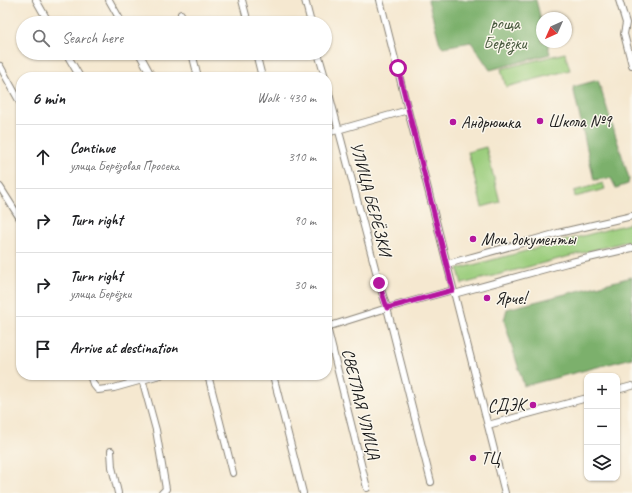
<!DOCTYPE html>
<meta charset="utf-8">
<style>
body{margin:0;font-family:Caveat,sans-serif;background:#f6f6f6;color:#202124}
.controls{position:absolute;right:12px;bottom:12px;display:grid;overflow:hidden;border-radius:8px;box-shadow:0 1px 3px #0004}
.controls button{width:36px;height:36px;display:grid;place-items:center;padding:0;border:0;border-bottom:1px solid #e0e0e0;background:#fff;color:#202124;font:20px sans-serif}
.compass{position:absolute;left:536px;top:12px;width:36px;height:36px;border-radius:50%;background:#fff;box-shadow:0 1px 3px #0004;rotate:225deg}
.stop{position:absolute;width:12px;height:12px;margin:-9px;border:3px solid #b5179e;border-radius:50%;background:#fff}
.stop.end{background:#b5179e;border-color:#fff;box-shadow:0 1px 4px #0008}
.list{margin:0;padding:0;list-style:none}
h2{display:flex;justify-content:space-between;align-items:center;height:52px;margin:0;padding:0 16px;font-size:17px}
h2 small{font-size:13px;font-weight:400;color:#757577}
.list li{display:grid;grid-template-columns:26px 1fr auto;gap:12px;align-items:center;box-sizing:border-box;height:64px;padding:0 16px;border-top:1px solid #e0e0e0}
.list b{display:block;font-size:15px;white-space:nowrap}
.list p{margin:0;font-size:13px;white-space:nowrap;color:#757577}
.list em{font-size:13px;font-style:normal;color:#757577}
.icon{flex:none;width:22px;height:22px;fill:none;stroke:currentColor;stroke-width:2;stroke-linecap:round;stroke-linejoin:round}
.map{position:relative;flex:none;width:632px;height:493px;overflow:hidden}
.search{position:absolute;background:#fff;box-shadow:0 1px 3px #0004;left:16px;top:16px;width:316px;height:44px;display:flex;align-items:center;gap:10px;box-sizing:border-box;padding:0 14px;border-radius:22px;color:#757577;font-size:15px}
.panel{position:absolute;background:#fff;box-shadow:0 1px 3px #0004;left:16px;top:72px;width:316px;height:308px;border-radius:16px}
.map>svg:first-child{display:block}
</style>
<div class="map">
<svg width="632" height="493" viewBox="0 0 632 493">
<rect width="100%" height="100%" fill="#fbf7ec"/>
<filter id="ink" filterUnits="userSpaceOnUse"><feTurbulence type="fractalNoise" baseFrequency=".025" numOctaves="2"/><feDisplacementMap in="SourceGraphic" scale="8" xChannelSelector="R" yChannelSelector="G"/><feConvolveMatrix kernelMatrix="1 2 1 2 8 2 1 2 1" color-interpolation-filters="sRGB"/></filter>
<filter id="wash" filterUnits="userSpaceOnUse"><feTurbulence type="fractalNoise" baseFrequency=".012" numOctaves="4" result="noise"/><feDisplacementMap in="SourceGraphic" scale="16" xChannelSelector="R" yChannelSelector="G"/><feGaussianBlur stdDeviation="0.9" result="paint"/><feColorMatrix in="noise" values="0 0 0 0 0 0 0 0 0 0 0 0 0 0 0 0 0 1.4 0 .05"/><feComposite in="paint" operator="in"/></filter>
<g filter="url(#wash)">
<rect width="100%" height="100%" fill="#f5e8d0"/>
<g fill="#9bcd7d" stroke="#5c744c">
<path d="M565,53L570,70L506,87L501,69Z"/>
<path d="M486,147L500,202L482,207L468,152Z"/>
<path d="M603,183L605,189L575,197L574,191Z"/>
<path d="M632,223V240L462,284L458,269Z"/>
</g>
<g fill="#7cb06c" stroke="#4c6644">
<path d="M428,0H536L542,24V42H547L550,54L490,70L471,42L443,47L440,44Z"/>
<path d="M598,80L629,178L628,184L616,188L611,178L594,180L573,87Z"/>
<path d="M632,277V358L524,386L504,320L507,309Z"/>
</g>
</g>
<g filter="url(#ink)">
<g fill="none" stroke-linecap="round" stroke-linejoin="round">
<defs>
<g id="minor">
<path d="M36,0L49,23"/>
<path d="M109,0L122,23"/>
<path d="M242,0L248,23"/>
<path d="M305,0L311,23"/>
<path d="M380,0L505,493"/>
<path d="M619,0L626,23L624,34L632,65"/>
<path d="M181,14L184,23"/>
<path d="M66,53L80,77"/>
<path d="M139,53L152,77"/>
<path d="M192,53L198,77"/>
<path d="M256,53L262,77"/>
<path d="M318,53L325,77"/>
<path d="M0,66L21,104"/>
<path d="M327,86L379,283L387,308L431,482"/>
<path d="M327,133L408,110"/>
<path d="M0,187L21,220"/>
<path d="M447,264L558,233L632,216"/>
<path d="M454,294L567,263L632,248"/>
<path d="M327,327L367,488"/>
<path d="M327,327L387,308L453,290"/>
<path d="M90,375L93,384L98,390L114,388L160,375"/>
<path d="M141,375L156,430L166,489L162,493"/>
<path d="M208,375L233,473"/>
<path d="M273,375L303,493"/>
<path d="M617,390L632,386"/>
<path d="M488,425L587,398"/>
<path d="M111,451L112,467L118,493"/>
</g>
</defs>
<use href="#minor" stroke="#888276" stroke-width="8"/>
<use href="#minor" stroke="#fff" stroke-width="6"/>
</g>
</g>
<g fill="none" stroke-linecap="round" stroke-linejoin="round" filter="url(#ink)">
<path stroke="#b5179e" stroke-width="5" d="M379,283L387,308L453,290L398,68"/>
</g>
<g fill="#b5179e" stroke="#fbf7ec" stroke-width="1.5">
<circle cx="540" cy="121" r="4"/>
<circle cx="453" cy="122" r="4"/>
<circle cx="473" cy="239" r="4"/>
<circle cx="487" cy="298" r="4"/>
<circle cx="533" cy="405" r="4"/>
<circle cx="473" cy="458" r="4"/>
</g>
<g text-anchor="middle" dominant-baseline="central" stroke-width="3" stroke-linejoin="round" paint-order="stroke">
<g font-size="17" fill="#485a3e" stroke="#fbf7ec">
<text x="505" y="23">роща<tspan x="505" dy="20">Берёзки</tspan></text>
</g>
<g font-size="17" fill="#1c1c1c" stroke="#fbf7ec" text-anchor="start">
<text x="548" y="121">Школа №9</text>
<text x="461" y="122">Андрюшка</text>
<text x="481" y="239">Мои документы</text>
<text x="495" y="298">Ярче!</text>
<text x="525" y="405" text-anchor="end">СДЭК</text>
<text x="481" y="458">ТЦ</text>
</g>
<g font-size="17" fill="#1c1c1c" stroke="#fbf7ec">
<text transform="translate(371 199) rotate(75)">УЛИЦА БЕРЁЗКИ</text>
<text transform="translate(361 404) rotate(76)">СВЕТЛАЯ УЛИЦА</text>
</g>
</g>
</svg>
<div class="controls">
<button>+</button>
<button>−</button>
<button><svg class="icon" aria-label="layers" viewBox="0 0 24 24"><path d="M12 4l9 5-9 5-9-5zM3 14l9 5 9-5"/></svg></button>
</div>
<svg class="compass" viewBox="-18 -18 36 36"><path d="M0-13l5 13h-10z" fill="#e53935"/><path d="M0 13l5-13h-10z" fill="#757577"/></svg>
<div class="stop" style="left:398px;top:68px"></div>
<div class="stop end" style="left:379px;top:283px"></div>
<div class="search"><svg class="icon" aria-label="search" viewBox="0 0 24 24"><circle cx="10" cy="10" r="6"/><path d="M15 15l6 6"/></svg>Search here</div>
<section class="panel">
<h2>6 min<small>Walk · 430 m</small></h2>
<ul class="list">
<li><svg class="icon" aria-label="ahead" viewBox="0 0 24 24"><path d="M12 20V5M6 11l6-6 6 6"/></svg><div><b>Continue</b><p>улица Берёзовая Просека</p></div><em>310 m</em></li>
<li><svg class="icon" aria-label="right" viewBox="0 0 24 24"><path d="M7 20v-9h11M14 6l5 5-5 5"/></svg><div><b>Turn right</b></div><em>90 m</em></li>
<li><svg class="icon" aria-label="right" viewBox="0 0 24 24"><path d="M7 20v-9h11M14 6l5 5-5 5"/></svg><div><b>Turn right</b><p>улица Берёзки</p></div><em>30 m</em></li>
<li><svg class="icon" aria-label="arrive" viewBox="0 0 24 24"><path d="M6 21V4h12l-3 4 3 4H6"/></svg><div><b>Arrive at destination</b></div></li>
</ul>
</section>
</div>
